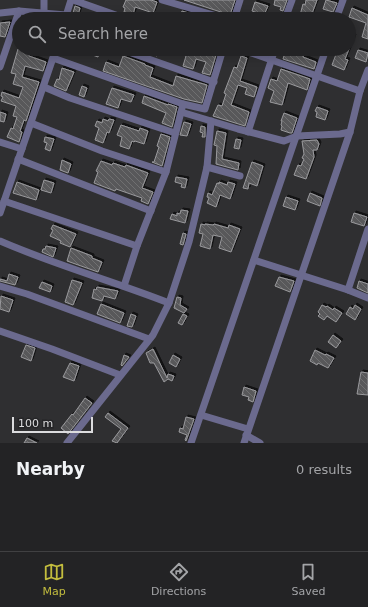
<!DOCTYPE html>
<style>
body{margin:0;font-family:"DejaVu Sans",sans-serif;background:#2f2f32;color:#f1f3f6}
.scale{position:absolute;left:12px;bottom:10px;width:81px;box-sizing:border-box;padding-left:4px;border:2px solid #dcdcde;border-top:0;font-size:11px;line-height:14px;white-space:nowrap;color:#dcdcde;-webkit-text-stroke:3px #252527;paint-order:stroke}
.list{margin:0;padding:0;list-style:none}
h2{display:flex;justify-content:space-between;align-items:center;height:52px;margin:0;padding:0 16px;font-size:17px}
h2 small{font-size:13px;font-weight:400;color:#a3a4a7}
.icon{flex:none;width:22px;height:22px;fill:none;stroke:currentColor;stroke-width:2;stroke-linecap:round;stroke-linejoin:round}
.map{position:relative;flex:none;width:368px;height:443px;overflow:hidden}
.search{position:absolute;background:#232325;box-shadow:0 2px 10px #0003;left:12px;right:12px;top:12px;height:44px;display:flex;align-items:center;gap:10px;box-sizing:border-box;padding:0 14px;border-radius:22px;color:#a3a4a7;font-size:15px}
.sheet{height:108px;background:#232325}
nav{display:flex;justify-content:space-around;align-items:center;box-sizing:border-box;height:56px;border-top:1px solid #404042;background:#232325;font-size:11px;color:#a3a4a7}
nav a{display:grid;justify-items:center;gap:2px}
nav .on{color:#c3bd3e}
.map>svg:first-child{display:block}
</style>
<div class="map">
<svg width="368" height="443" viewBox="0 0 368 443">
<defs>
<pattern id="building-back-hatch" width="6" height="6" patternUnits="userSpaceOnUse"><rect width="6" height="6" fill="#58585a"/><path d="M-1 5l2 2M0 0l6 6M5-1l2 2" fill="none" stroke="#6f6f71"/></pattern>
<filter id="shadow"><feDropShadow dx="2" dy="-2" stdDeviation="0" flood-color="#0009"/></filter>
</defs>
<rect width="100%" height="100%" fill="#2f2f31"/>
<g fill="url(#building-back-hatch)" stroke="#9a9a9d" filter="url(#shadow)">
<path d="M126,0H151L157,2L153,13L135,7L133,15L124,12L125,8L123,7Z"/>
<path d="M184,0H235L230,15Z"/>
<path d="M275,0H287L283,11L280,10L281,7L274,5Z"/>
<path d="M306,0H317L310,19H299L303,4L305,5Z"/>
<path d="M326,0L337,3L333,12L323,9Z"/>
<path d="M255,2L268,6L264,15L252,11Z"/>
<path d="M75,6L80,8L78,15L73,13Z"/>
<path d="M352,8L368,15V39L362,37L366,23L349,17Z"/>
<path d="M182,11L195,15L204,19H179Z"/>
<path d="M10,22L5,37L0,36V23Z"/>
<path d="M349,34L354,36L350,47H349Z"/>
<path d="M18,49H31L29,56L46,62L43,71L25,66L22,77L39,82L26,121L24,120L20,131L22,132L19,142L7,137L11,128L13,129L17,117L13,116L16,106L1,101L3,97L1,96L2,92L19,98L23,87L13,84L16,74L11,73Z"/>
<path d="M88,49H100L98,57L87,53Z"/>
<path d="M138,49H160L157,56Z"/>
<path d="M166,49H199L216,55L210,75L202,73L206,62L196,59L193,69L183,66L186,56L166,50Z"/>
<path d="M286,49H306L303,57L316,62L314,69L283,59Z"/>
<path d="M338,49H349L345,59L348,60L344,70L332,65Z"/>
<path d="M358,50L368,53L366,62L355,58Z"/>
<path d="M123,56L145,64V65L153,68L150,77L173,86L176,76L207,85L202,103L184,99L103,71L106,62L119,67Z"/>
<path d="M241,56L247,58L240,81L257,87L254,97L245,94L247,88L238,85L231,105L249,112L245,126L213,116L218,105L222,106L226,94L224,93L234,67L237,68Z"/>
<path d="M62,68L74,72L66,91L54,86L57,79L59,80Z"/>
<path d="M281,69L310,79L307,90L288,83L282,105L270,102L274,91L268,88L271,79L277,81Z"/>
<path d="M82,86L87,88L84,97L79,95Z"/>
<path d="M112,88L134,95L131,102L121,99L118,108L106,104Z"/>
<path d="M144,96L168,105V104L177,107L172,127L162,123L166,113L142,103Z"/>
<path d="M317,107L328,111L325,120L316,117L317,112L315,111Z"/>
<path d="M0,112L6,114L4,122L0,121Z"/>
<path d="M284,113L297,118L292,133H290L281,130L282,126L281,125L282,121H281Z"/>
<path d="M103,119L108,121L109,119L114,120L109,133L107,132L103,143L95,140L99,128L95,126L97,121L102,123Z"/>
<path d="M184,122L191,124L187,136L180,135Z"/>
<path d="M121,125L139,131L140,128L148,131L144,144L135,141L134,142L132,141L129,149L120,146L122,137L117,135Z"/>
<path d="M201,126L205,127V137H202L203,133L200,132Z"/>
<path d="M217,131L226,133L222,159L239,163L238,170L216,164L217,146L214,145Z"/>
<path d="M161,134L170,137L162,166L152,162H154L159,147L157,146Z"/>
<path d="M45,137L54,139L50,151L45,149L47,143L44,142Z"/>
<path d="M236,139L241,140L239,149L234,148Z"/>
<path d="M317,140L319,144L317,150H313L314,157L306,179L294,175L298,165L301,166L304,159L302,158L304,154L302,141Z"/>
<path d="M62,160L71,164L68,173L60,170Z"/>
<path d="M101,161L112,165L113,163L125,167L126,165L148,173L142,188L153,192L148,204L141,201L142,198L116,189L115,191L94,183L98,172L96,171Z"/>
<path d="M252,162L263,166L257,186L249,183L248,189L243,188Z"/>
<path d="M176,177L187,179L185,188L181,187L182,184L175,182Z"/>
<path d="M44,180L54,183L51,193L41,190Z"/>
<path d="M17,182L39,190L36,200L13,193Z"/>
<path d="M219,182L227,185L228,182L235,184L230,199L220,195L216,207L207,203L209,198L207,197L208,193L212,195L217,183L219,184Z"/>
<path d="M310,193L322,198L320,206L307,201Z"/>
<path d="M286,197L298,201L295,210L283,206Z"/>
<path d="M181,210L188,211L185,223L170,219L172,214L177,216V213L180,214Z"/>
<path d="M354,213L367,217L364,226L351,222Z"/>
<path d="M201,224L205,225V224L213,225L214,224L228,228L229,225L240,229L231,252L219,248L222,237L213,235L210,249L200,246L203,234L199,233Z"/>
<path d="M53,225L76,234L70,247L60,243L61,241L50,236L53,230L51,229Z"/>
<path d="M183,233L186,234L183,245L180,244Z"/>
<path d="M46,246L56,248L53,257L42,252L43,249H45Z"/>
<path d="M71,248L92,256V258L102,262L98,272L67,261Z"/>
<path d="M9,274L18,277L15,285L0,281V279L7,281Z"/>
<path d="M279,277L294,281L290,292L275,286Z"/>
<path d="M72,280L82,283L73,305L65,302Z"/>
<path d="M359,281L368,284V293L357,288Z"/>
<path d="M42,282L52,286L50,292L39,288Z"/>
<path d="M97,287L118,291L115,299L104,296L102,301L92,298L94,289L96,290Z"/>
<path d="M1,296L13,300L9,312L0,309Z"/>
<path d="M177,297L181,298L180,305L187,309L184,313L174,308Z"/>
<path d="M101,304L124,313L120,323L97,314Z"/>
<path d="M322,305L326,307L327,306L333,310L334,308L342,313L336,322L327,316L324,320L318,316L320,314L318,312Z"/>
<path d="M355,305L361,309L355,320L346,314L350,307L353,309Z"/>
<path d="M131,314L136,316L132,327L127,326Z"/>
<path d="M183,314L187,316L182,325L178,323Z"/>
<path d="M333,335L341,341L336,348L328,342Z"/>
<path d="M26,345L35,348L31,361L21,357Z"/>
<path d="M153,349L167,378L168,374L174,376L172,381L168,379L164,382L154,363H150L146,353Z"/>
<path d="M315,350L325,355L326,354L334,358L328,368L318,363L317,365L310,361Z"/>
<path d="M124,355L129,357L122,366L121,365Z"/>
<path d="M173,355L180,359L176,367L169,363Z"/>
<path d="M70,363L79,366L74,381L63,377Z"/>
<path d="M361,372L368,373V395L357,394Z"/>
<path d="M244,387L256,391L253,402L248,400L249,397L242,395Z"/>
<path d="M85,398L92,403L68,434L61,428L72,414L73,415Z"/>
<path d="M108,413L128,428L117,443L112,441L121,429L105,417Z"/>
<path d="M186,417L194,419L186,441L185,440L187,435L179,432L180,428L183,429Z"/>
<path d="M27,438L37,443H24Z"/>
</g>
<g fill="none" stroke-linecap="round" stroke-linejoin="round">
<g stroke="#6b6a8e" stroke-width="7">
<path d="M44,0V13"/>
<path d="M73,0L127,19"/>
<path d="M162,0L227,19"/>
<path d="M0,13L19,11L66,15"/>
<path d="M65,19L71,0"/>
<path d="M234,19L240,0"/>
<path d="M285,19L292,0"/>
<path d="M336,19L343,0"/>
<path d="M120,49L214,82"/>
<path d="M213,49L221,52"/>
<path d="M240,49L360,91"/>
<path d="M53,58L183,104L205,109L223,49"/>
<path d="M0,67L19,11"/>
<path d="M44,87L70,98L175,133"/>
<path d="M181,112L238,129L284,141L297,136L340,134L350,132"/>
<path d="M31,123L102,151L166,172"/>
<path d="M248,132L275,49"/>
<path d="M0,142L22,149"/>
<path d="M18,159L151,211"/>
<path d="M207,167L240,176"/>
<path d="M4,201L137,246"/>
<path d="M0,213L56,49"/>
<path d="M0,241C55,265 113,281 169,303"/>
<path d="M254,260L348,290L368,298"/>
<path d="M0,286L27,294L149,339"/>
<path d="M124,286L137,246L166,172L183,104"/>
<path d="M348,290L368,229"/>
<path d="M0,331L52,349L120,375"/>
<path d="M201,415L248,429"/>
<path d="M246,435L260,443"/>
<path d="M67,443L153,335L169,303L189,242L207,167L211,121"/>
<path d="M191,443L326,49"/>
<path d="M244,443L350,132L360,91L368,70"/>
</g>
</g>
</svg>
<div class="scale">100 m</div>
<div class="search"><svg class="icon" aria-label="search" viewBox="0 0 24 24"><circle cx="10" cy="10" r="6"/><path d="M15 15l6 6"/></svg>Search here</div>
</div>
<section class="sheet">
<h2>Nearby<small>0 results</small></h2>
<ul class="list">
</ul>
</section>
<nav>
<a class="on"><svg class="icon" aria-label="map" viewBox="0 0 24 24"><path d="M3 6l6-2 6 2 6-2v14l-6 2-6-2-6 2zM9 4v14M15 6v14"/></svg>Map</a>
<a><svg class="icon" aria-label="directions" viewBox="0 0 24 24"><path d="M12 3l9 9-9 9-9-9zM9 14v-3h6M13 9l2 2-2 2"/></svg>Directions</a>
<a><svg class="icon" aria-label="saved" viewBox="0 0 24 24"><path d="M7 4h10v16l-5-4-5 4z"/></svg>Saved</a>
</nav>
